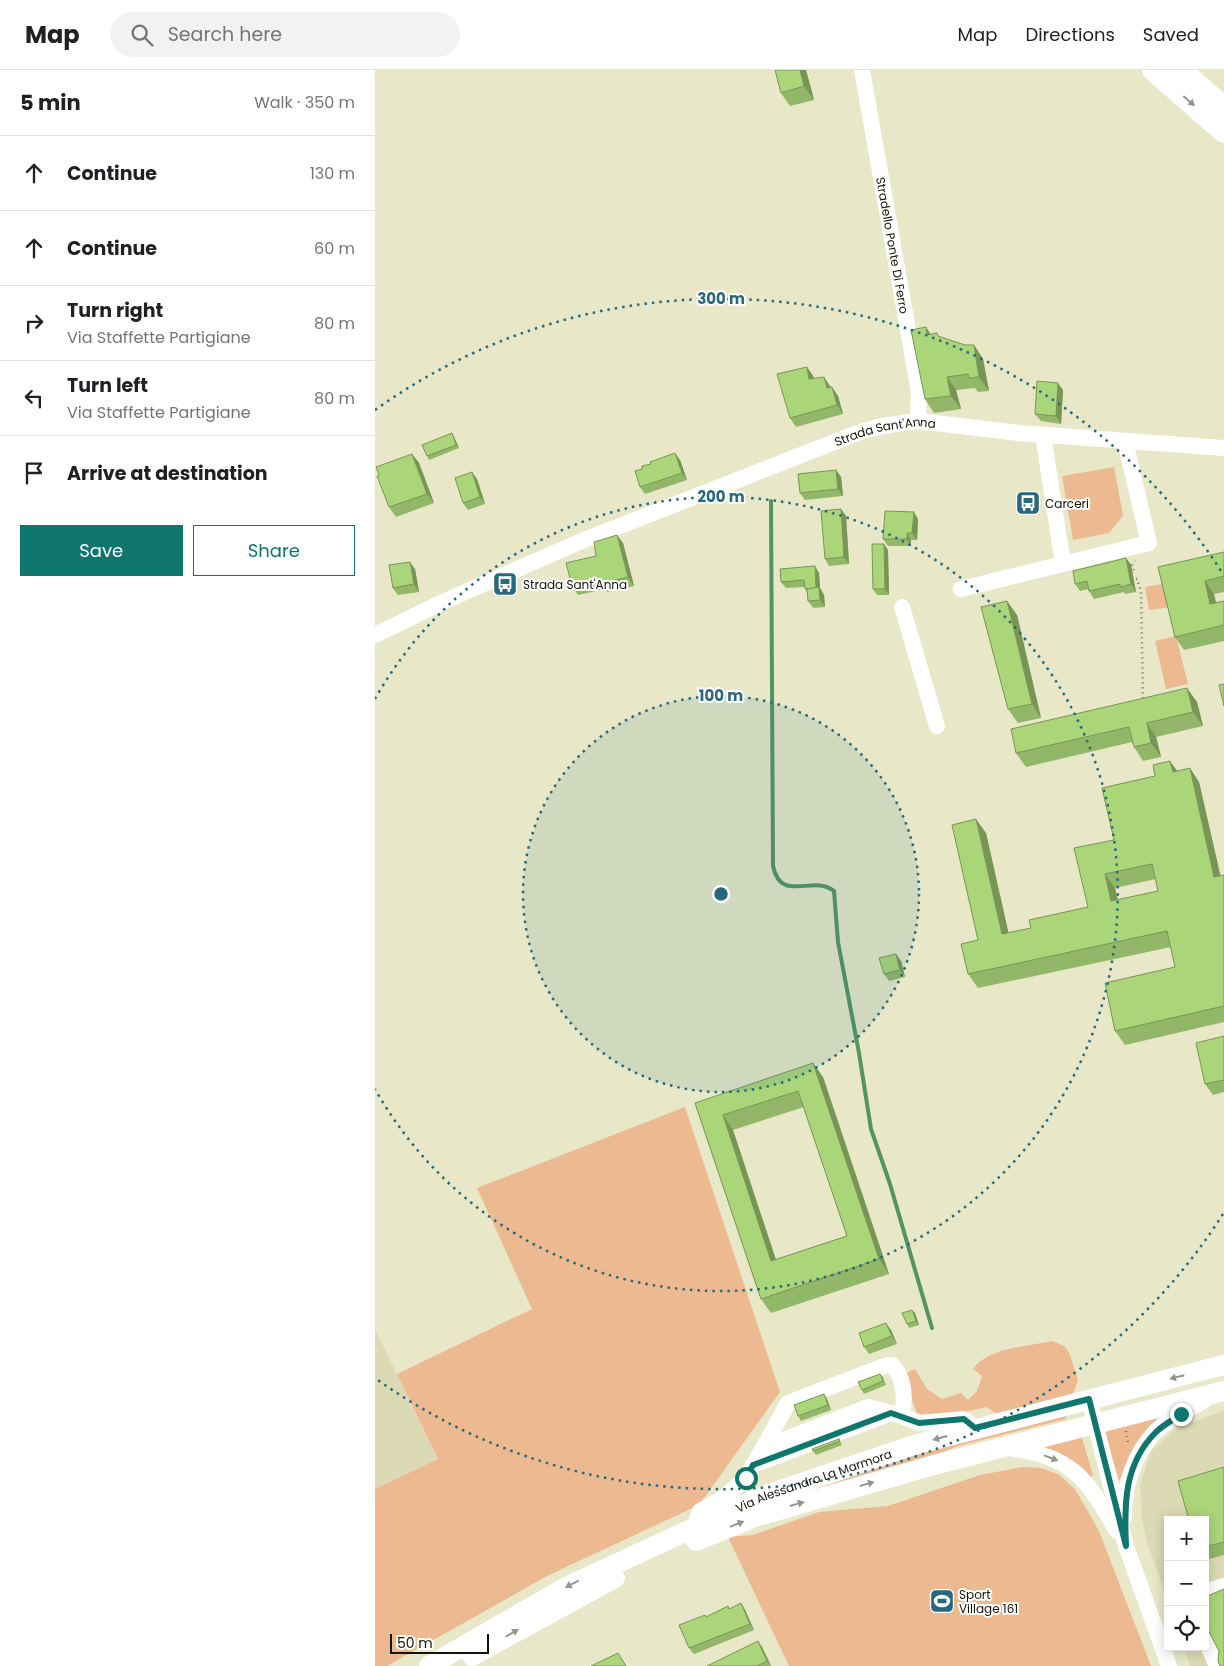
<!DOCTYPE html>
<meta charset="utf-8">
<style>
body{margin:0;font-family:Poppins,sans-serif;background:#f2f2f2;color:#202124}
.controls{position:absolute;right:15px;bottom:15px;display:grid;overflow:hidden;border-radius:0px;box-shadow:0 2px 12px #0003}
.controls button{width:45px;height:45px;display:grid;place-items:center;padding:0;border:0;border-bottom:1px solid #e0e0e0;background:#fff;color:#202124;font:25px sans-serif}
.scale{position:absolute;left:15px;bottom:12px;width:99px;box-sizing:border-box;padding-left:5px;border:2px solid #131308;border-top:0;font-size:14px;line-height:18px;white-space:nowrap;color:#131308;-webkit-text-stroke:4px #fff;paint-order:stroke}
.stop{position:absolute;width:15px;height:15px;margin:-11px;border:4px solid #0f766e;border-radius:50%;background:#fff}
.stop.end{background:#0f766e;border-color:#fff;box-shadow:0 1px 5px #0008}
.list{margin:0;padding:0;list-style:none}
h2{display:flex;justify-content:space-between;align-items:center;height:65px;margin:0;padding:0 20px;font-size:21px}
h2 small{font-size:16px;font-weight:400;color:#757577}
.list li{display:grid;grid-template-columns:32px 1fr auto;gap:15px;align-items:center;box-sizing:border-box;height:75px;padding:0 20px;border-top:1px solid #e0e0e0}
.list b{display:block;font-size:19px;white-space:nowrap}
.list p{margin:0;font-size:16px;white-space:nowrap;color:#757577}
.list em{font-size:16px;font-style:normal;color:#757577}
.actions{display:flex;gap:10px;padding:15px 20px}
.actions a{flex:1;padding:11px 0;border:1px solid #0f766e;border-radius:0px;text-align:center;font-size:18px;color:#0f766e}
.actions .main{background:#0f766e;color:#fff}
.icon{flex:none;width:28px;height:28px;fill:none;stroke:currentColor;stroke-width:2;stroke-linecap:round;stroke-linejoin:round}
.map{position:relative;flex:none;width:849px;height:1596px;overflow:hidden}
header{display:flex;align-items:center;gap:30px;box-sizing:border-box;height:70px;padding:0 25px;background:#fff;border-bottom:1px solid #e0e0e0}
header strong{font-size:24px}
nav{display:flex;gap:28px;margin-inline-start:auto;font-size:18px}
.search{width:350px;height:45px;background:#f2f2f2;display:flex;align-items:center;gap:12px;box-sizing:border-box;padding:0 18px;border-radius:28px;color:#757577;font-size:19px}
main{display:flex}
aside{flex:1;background:#fff}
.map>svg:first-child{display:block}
</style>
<header>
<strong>Map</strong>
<div class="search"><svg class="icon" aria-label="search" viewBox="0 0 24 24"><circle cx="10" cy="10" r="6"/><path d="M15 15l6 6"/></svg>Search here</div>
<nav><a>Map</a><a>Directions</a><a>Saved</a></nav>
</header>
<main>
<aside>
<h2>5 min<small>Walk · 350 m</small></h2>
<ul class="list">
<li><svg class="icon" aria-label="ahead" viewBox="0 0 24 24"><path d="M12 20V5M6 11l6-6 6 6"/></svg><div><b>Continue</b></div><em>130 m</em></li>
<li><svg class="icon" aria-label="ahead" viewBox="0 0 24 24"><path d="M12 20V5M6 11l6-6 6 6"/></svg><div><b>Continue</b></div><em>60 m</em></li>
<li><svg class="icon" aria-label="right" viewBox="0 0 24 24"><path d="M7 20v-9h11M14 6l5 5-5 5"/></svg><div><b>Turn right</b><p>Via Staffette Partigiane</p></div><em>80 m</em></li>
<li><svg class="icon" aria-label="left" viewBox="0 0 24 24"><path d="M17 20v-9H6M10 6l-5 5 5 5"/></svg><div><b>Turn left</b><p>Via Staffette Partigiane</p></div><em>80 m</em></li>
<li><svg class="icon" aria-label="arrive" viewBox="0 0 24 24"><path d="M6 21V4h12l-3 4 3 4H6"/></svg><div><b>Arrive at destination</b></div></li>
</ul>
<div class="actions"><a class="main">Save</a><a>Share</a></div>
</aside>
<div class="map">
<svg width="849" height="1596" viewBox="0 0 849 1596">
<rect width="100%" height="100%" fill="#e8e7c8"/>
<g fill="#dbdab4">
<path d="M0,1259L63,1389L0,1419Z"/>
<path d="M849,1341V1596H815L809,1577H830V1450H793V1531L772,1472L767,1450L765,1415L776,1381L803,1357Z"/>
</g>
<g fill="#ecb991">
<path d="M739,397L748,446L734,463L698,470L687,406Z"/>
<path d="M792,513L796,537L774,540L770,517Z"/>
<path d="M801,566L813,614L791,619L780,571Z"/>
<path d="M310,1037L405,1322L324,1435L174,1505L12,1596H0V1419L63,1389L22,1304L157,1239L102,1118Z"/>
<path d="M677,1271L689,1276L694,1282L703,1310L699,1322L691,1327L624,1345L611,1337L583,1344L543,1348L529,1304L540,1299L552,1319L567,1329L586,1323L593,1330L602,1321L607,1306L598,1299C614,1277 651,1277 677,1271Z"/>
<path d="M691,1345V1349L583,1376L539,1393L430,1424L428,1420L507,1392Z"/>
<path d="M790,1345L747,1408L744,1410L729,1361Z"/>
<path d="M706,1365L718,1405L716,1407L662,1378Z"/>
<path d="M648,1397L666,1398L683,1404L700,1419L724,1461L776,1596H414L353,1467L378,1465L444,1442L513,1436L605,1405Z"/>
</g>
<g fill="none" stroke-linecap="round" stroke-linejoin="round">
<path stroke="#539463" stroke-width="4" d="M396,431L398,796C406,834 438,804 459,821L463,872L484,983L496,1059L515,1114L557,1258"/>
<g stroke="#777662" stroke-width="2.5" stroke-dasharray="1 4" stroke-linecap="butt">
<path d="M755,502L759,501L757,495L760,491"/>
<path d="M756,509H762L766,522L768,630"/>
<path d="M751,1361L753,1373"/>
</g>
<g stroke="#fff" stroke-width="16">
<path id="s1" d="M487,0L544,322L543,351"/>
<path d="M668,365L688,494L774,473L750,371"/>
<path d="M586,519L688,494"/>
<path d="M527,537L562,656"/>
<path id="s2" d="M0,565L70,531L204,472L485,362L507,356L543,351L644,363L849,378"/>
<path d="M714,1329L751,1476L794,1596"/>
<path d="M388,1378L413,1333L512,1295H517C530,1308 530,1329 527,1346"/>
<path d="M633,1378C698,1386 711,1408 742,1461"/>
<path d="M378,1395L516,1343"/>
<path d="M749,1448C748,1418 759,1384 780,1362C793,1349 814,1340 830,1330"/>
<path d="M320,1456L325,1441L350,1427L371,1408L388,1378L493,1337L527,1346L544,1353L589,1349L600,1358"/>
<path d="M830,1522L849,1516"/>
<path d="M830,1569L842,1596"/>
</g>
<g stroke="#fff" stroke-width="20">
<path d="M321,1471L380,1447L555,1396L849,1321"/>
<path d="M97,1586L240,1508"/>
<path id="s3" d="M54,1596L193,1516L388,1426L539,1375L849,1295"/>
</g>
<g stroke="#fff" stroke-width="22">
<path d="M778,0L849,62"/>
<path d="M806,0L849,38"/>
</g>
</g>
<g fill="#93b768" fill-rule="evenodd">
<path d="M400,0H431L439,30L415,36L406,23Z"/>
<path d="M556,264L590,275H599L608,289L614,321L603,322L600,318L581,320L586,339L559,343L550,329Z"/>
<path d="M432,297L438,306L439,308L455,316L463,326L468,344L421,357L415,348Z"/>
<path d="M688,320L686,354L666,351L660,344Z"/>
<path d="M77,363L79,367L84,378L54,390L52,386Z"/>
<path d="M37,384L44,393L59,433L21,447L14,437L4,405Z"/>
<path d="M305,390L312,410L270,424L265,417Z"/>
<path d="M461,400L466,407L468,426L430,430L425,423Z"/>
<path d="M102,409L110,434L93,440L88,433Z"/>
<path d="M466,439L471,446L474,494L454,496L450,489Z"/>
<path d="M543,449L542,470H536V476H513L508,469Z"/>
<path d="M248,473L259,516L232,522L230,519L203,525L197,516L221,486Z"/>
<path d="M513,480L514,525H502L498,519Z"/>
<path d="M849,482V522L839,524L841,532L849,531V571L809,580L800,567L783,497Z"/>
<path d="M751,488L756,495L761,522L750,524L749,522L719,529L714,521V519L705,521L700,514Z"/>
<path d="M40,499L44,522L23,525L18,518Z"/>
<path d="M444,503L445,518L449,525L450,537L438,538L433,531V523L430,519V517L411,518L406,512Z"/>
<path d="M642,545L666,648L643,653L633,639Z"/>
<path d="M822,632L828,656L781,667L786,687L768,691L759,677L757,672L651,697L641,683Z"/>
<path d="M795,691L802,701L824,712L845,805H849V952L750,975L740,961L800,897L796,877L603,918L593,904L603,870L611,763L633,863L656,858L713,837L739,770L780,706ZM781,809L783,821L743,830L740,818Z"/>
<path d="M521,884L526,891L530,907L514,911L509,904Z"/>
<path d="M849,966V1022L838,1025L830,1014Z"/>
<path d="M448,1007L514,1204L396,1243L386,1229L320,1033ZM429,1037L472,1166L401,1190L358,1060Z"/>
<path d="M540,1243L544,1255L534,1258L532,1254Z"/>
<path d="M516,1260L522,1274L494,1284L489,1277Z"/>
<path d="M505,1304L508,1307L511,1315L489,1324L487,1320Z"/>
<path d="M452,1329L456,1340L426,1351L423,1346Z"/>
<path d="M464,1369L467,1375L441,1385L438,1381Z"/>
<path d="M849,1397V1485L830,1490V1450Z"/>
<path d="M366,1533L370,1540L379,1560L319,1584L314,1578L332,1547L353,1536L355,1539Z"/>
<path d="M387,1577L396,1596H332Z"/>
</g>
<g fill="#789555">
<path d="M425,0H431L439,30L429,16Z"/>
<path d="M551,257L560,271L552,265Z"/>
<path d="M599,275L608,289L614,321L604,307Z"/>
<path d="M432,297L438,306L441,318L434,309Z"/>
<path d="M449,307L455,316L458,327L452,318Z"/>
<path d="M572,307L581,320L586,339L576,326Z"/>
<path d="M683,313L688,320L686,354L681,346Z"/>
<path d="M457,317L463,326L468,344L462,335Z"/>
<path d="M77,363L79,367L84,378L81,375Z"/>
<path d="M300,383L305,390L312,410L307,403Z"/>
<path d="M37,384L44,393L59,433L52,424Z"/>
<path d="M461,400L466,407L468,426L463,419Z"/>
<path d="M97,402L102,409L110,434L105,427Z"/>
<path d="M466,439L471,446L474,494L469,487Z"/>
<path d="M539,442L543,449L542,470L537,463Z"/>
<path d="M532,463L536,470V476L532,469Z"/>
<path d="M242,465L248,473L259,516L253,507Z"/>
<path d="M509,474L513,480L514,525L510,519Z"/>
<path d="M751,488L756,495L761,522L756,514Z"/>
<path d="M35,492L40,499L44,522L39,514Z"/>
<path d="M440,496L444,503L445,518L449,525L450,537L445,530L441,518Z"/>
<path d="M830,511L839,524L844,547L835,534Z"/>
<path d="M632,531L642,545L666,648L657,634Z"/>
<path d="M812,618L822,632L828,656L818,642Z"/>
<path d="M772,653L781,667L786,687L776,673Z"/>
<path d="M795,691L805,705L798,702Z"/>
<path d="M815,698L824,712L849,821L839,807Z"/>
<path d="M601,749L611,763L637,878L627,864Z"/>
<path d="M730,804L740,818L746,845L736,831Z"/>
<path d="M521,884L526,891L530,907L525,900Z"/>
<path d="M438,993L448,1007L514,1204L504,1189Z"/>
<path d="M348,1045L358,1060L406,1205L396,1191Z"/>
<path d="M537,1240L540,1243L544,1255L541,1251Z"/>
<path d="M511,1253L516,1260L522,1274L517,1266Z"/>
<path d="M449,1324L452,1329L456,1340L453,1335Z"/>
<path d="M366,1533L370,1540L379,1560L375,1554Z"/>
<path d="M383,1571L387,1577L396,1596L392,1591Z"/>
</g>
<g fill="#abd579" stroke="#789555" fill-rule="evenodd">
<path d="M400,0H425L429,16L406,23Z"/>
<path d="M551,257L552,265L562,263L563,266L590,275H599L604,307L594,308L593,304L572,307L576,326L550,329L536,260Z"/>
<path d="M432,297L434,309L449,307L452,318L457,317L462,335L415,348L402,304Z"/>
<path d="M662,311L683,313L681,346L660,344Z"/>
<path d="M77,363L81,375L52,386L47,375Z"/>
<path d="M300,383L307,403L265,417L260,401L267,399V396L276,394L275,392Z"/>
<path d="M37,384L52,424L14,437L2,406L4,405L1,397Z"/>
<path d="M461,400L463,419L425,423L423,404Z"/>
<path d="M97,402L105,427L88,433L80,408Z"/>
<path d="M466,439L469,487L450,489L446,441Z"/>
<path d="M510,441L539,442L537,463H532V469H508Z"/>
<path d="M242,465L253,507L226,514L225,511L197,516L191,493L221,486L219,472Z"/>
<path d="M497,474H509L510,519H498Z"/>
<path d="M849,482V506L830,511L835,534L849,531V555L800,567L783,497Z"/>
<path d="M751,488L756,514L745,517V514L714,521L712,511L700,514L698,501Z"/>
<path d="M35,492L39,514L18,518L14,495Z"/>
<path d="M440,496L441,518L430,519L429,510L406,512L405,499Z"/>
<path d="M444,517L445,530L433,531L432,519Z"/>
<path d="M632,531L657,634L633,639L606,537Z"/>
<path d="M849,614V636L844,615Z"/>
<path d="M812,618L818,642L772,653L776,673L759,677L754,657L641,683L636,659Z"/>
<path d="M795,691L798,702L815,698L839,807L849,805V936L740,961L730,913L800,897L792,861L593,904L586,874L603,870L577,755L601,749L627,864L656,858L654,850L713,837L699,778L739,770L727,718L780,706L778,695ZM777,794L783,821L736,831L730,804Z"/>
<path d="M521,884L525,900L509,904L504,888Z"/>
<path d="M849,966V1010L830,1014L821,973Z"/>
<path d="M438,993L504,1189L386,1229L320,1033ZM423,1021L472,1166L396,1191L348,1045Z"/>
<path d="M537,1240L541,1251L532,1254L527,1243Z"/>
<path d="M511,1253L517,1266L489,1277L484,1263Z"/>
<path d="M505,1304L508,1311L487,1320L483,1312Z"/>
<path d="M449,1324L453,1335L423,1346L419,1335Z"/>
<path d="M464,1369L465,1371L438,1381L437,1379Z"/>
<path d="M849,1397V1472L830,1477V1450H814L803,1411Z"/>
<path d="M849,1519V1596H845L843,1591L844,1581L830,1554V1527Z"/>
<path d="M366,1533L375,1554L314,1578L304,1555L330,1545L331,1547L353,1536L354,1539Z"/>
<path d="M383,1571L392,1591L382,1596H332Z"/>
<path d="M243,1583L251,1596H216Z"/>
</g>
<defs><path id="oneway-solid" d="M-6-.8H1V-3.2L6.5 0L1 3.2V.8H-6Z" transform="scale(1.25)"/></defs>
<g fill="#959590">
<use href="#oneway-solid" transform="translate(814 31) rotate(41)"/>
<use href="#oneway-solid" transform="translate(802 1307) rotate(166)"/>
<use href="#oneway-solid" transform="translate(565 1368) rotate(165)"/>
<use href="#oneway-solid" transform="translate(676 1388) rotate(21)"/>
<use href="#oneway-solid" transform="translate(492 1414) rotate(-16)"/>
<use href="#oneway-solid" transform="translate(422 1434) rotate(-16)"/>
<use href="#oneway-solid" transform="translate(362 1454) rotate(-22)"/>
<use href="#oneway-solid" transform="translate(197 1514) rotate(153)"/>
<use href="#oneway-solid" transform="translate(137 1563) rotate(-30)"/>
</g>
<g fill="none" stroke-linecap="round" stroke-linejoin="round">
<path stroke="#0f766e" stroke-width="6" d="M371,1408L378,1395L516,1343L544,1353L589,1349L600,1358L714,1329L751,1476C749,1434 749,1394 781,1362C788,1355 798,1350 806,1344"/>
</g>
<circle cx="346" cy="824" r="198" fill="#27697c" fill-opacity=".12"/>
<g fill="none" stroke="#27697c" stroke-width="2.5" stroke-dasharray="2.5 5">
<circle cx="346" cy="824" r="198"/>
<path d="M0 629A397 397 0 1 1 0 1019"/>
<path d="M848 1144A595 595 0 0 1 0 1308M0 340A595 595 0 0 1 848 504"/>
</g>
<defs>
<symbol id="bus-square" viewBox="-11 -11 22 22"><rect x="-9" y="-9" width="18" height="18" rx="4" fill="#27697c" stroke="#fff"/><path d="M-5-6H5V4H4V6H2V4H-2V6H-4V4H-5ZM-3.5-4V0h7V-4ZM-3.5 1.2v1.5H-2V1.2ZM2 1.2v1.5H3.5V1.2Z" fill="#fff"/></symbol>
<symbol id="stadium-square" viewBox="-11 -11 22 22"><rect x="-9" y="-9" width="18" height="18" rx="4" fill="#27697c" stroke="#fff"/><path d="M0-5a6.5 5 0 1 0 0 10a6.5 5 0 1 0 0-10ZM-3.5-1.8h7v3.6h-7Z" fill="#fff"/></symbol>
</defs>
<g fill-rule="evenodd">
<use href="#bus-square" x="639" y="419" width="28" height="28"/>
<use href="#bus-square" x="116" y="500" width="28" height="28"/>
<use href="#stadium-square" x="553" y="1517" width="28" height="28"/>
</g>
<g text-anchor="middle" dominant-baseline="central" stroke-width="4" stroke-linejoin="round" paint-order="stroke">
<g font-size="12" fill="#131308" stroke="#fff">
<text stroke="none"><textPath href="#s1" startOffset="178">Stradello Ponte Di Ferro</textPath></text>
<text stroke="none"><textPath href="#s2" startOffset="551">Strada Sant'Anna</textPath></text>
<text stroke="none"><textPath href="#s3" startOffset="428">Via Alessandro La Marmora</textPath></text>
</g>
<g font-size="12" fill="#131308" stroke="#fff" text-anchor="start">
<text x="670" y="433">Carceri</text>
<text x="148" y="514">Strada Sant'Anna</text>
<text x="584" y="1524">Sport<tspan x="584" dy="14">Village 161</tspan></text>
</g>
</g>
<circle cx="346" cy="824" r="8" fill="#27697c" stroke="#fff" stroke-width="2.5"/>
<g font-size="15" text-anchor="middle" font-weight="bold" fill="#27697c" stroke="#fff" stroke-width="4" stroke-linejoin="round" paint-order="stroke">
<text x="346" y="234">300 m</text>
<text x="346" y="432">200 m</text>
<text x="346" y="631">100 m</text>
</g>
</svg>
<div class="controls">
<button>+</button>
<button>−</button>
<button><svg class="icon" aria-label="locate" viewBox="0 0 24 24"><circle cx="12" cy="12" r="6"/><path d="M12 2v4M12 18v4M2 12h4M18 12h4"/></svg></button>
</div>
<div class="scale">50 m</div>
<div class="stop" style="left:371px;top:1408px"></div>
<div class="stop end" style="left:806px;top:1344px"></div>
</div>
</main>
